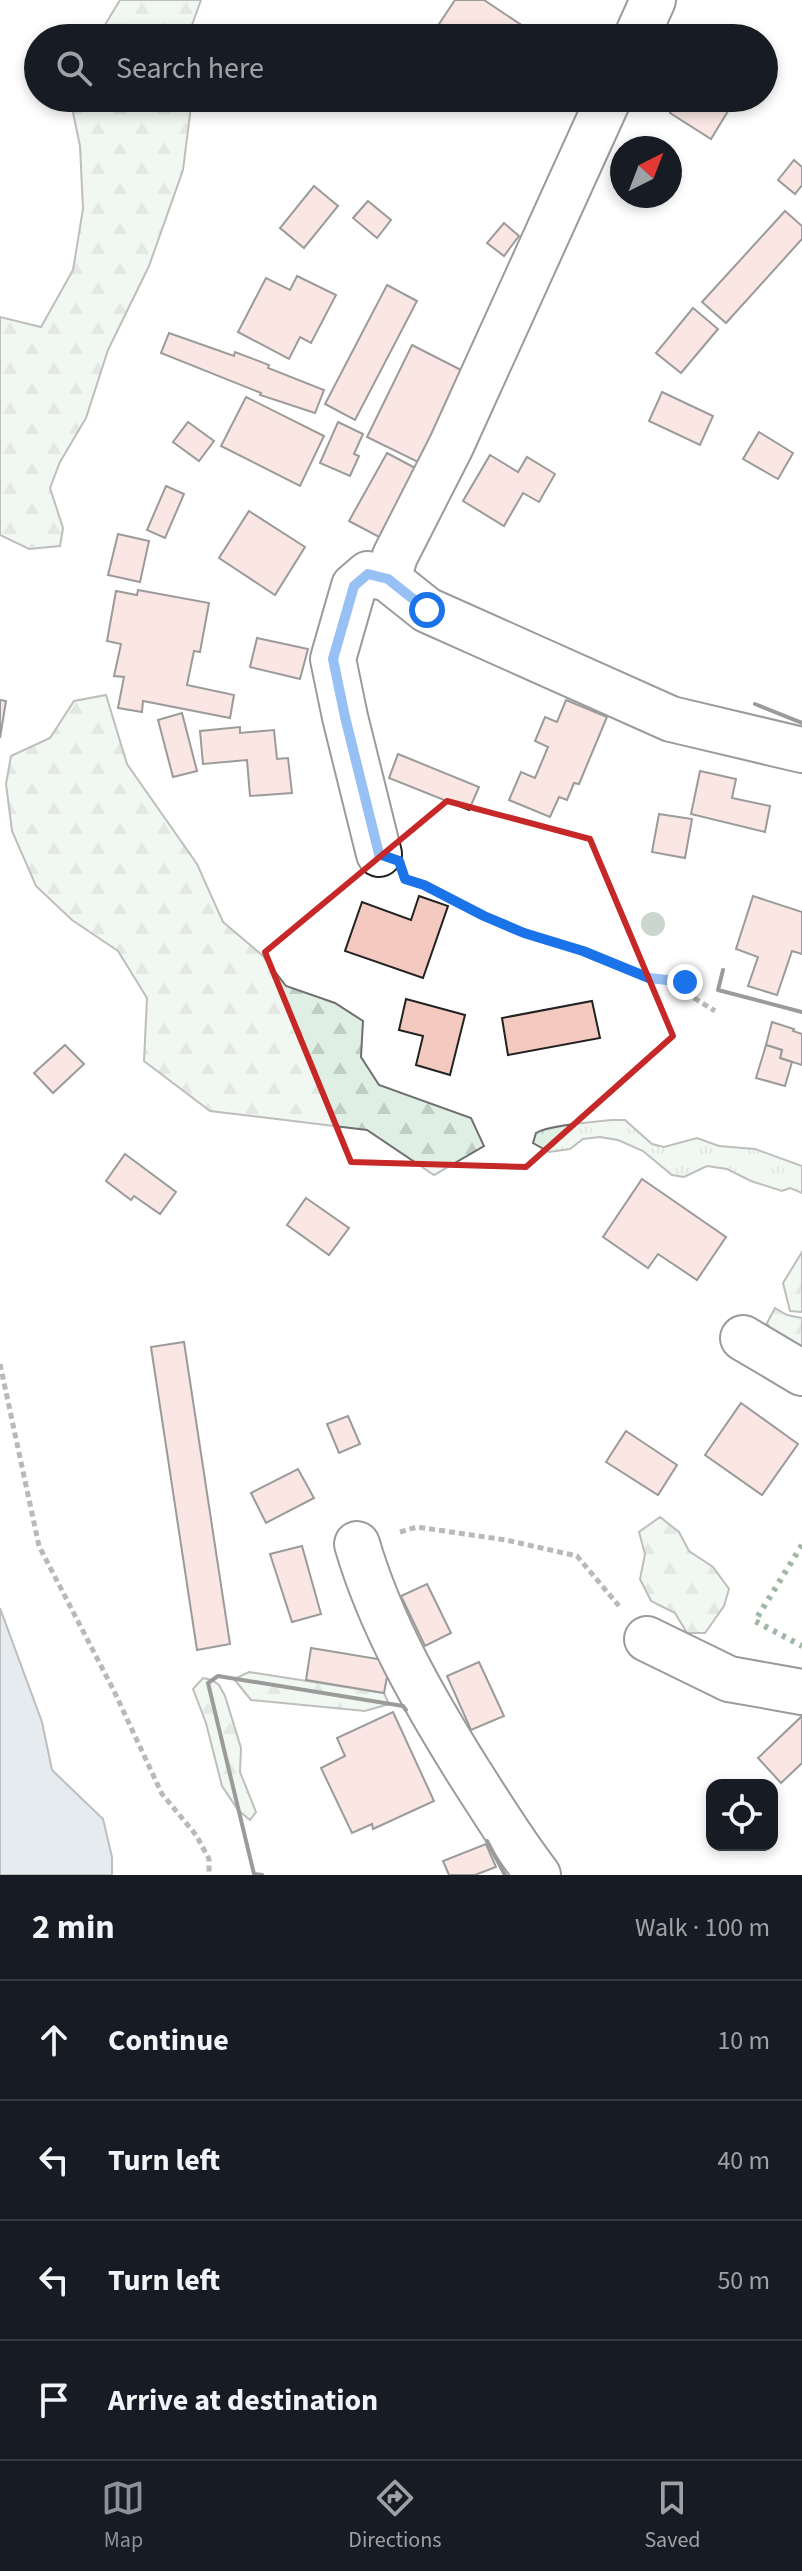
<!DOCTYPE html>
<meta charset="utf-8">
<style>
body{margin:0;font-family:"Source Sans 3",sans-serif;background:#20242c;color:#f1f3f6}
.controls{position:absolute;right:24px;bottom:24px;display:grid;overflow:hidden;border-radius:16px;box-shadow:0 4px 12px #0003}
.controls button{width:72px;height:72px;display:grid;place-items:center;padding:0;border:0;border-bottom:2px solid #363941;background:#171b24;color:#f1f3f6;font:40px sans-serif}
.compass{position:absolute;left:610px;top:136px;width:72px;height:72px;border-radius:50%;background:#171b24;box-shadow:0 4px 12px #0003;rotate:42deg}
.stop{position:absolute;width:24px;height:24px;margin:-18px;border:6px solid #1a73e8;border-radius:50%;background:#fff}
.stop.end{background:#1a73e8;border-color:#fff;box-shadow:0 2px 8px #0008}
.list{margin:0;padding:0;list-style:none}
h2{display:flex;justify-content:space-between;align-items:center;height:104px;margin:0;padding:0 32px;font-size:34px}
h2 small{font-size:26px;font-weight:400;color:#9ea1a6}
.list li{display:grid;grid-template-columns:52px 1fr auto;gap:24px;align-items:center;box-sizing:border-box;height:120px;padding:0 32px;border-top:2px solid #363941}
.list b{display:block;font-size:30px;white-space:nowrap}
.list em{font-size:26px;font-style:normal;color:#9ea1a6}
.icon{flex:none;width:44px;height:44px;fill:none;stroke:currentColor;stroke-width:2;stroke-linecap:round;stroke-linejoin:round}
.map{position:relative;flex:none;width:802px;height:1875px;overflow:hidden}
.search{position:absolute;background:#171b24;box-shadow:0 4px 12px #0003;left:24px;right:24px;top:24px;height:88px;display:flex;align-items:center;gap:20px;box-sizing:border-box;padding:0 28px;border-radius:44px;color:#9ea1a6;font-size:30px}
.sheet{height:584px;background:#171b24}
nav{display:flex;justify-content:space-around;align-items:center;box-sizing:border-box;height:112px;border-top:2px solid #363941;background:#171b24;font-size:22px;color:#9ea1a6}
nav a{display:grid;justify-items:center;gap:4px}
nav .on{color:#8c9099}
.map>svg:first-child{display:block}
</style>
<div class="map">
<svg width="802" height="1875" viewBox="0 0 802 1875">
<defs>
<pattern id="grass-tufts" width="24" height="20" patternUnits="userSpaceOnUse" patternTransform="scale(2)"><rect width="24" height="20" fill="#e0efe3"/><path d="M3 7l-1-3M5 7V3M7 7l1-3M15 17l-1-3M17 17v-4M19 17l1-3" fill="none" stroke="#c0cdc2"/></pattern>
<pattern id="forest-firs" width="22" height="20" patternUnits="userSpaceOnUse" patternTransform="scale(2)"><rect width="22" height="20" fill="#e0efe3"/><path d="M5 1l3.5 6h-7zM16 11l3.5 6h-7z" fill="#c0cdc2"/></pattern>
</defs>
<rect width="100%" height="100%" fill="#fff"/>
<path fill="url(#grass-tufts)" stroke="#6f6f6f" stroke-width="2" d="M611,1120H625L652,1144L664,1147L697,1138L719,1146L755,1149L802,1166V1193L790,1188L782,1191L751,1181L727,1169L707,1166L684,1177L672,1175L643,1151L618,1140L600,1137L583,1139L570,1149L549,1152L533,1143L536,1133C548,1125 594,1122 611,1120Z"/>
<g fill="url(#forest-firs)" stroke="#6f6f6f" stroke-width="2">
<path d="M120,0H201L192,25V38H97Z"/>
<path d="M70,98H192L183,170L149,266L108,350L86,418L60,462L50,488L63,528L60,546L29,549L0,535V317L41,327L73,270L83,209L80,146Z"/>
<path d="M106,695L127,764L197,864L223,922L262,955L286,986L335,1003L363,1021L361,1057L379,1085L471,1118L484,1146L434,1175L367,1130L210,1111L144,1061L147,998L118,951L72,920L36,886L12,831L6,784L11,756L50,738L74,701Z"/>
<path d="M802,1252V1312L790,1311L783,1283Z"/>
<path d="M775,1308L787,1315L802,1318V1358L779,1345L767,1323Z"/>
<path d="M660,1517L679,1532L689,1551L713,1567L729,1589L724,1606L705,1633H687L675,1613L651,1601L640,1579L645,1554L639,1532Z"/>
<path d="M249,1672L384,1693L389,1704L365,1711L251,1700L234,1679Z"/>
<path d="M203,1678L212,1680L219,1685L225,1696L241,1748L240,1772L256,1812L250,1820L238,1810L222,1786L206,1723L193,1689Z"/>
</g>
<path fill="#c7d3dd" stroke="#6f6f6f" stroke-width="2" d="M0,1608L42,1722L52,1770L103,1819L112,1857V1875H0Z"/>
<g fill="#f3c9c0" stroke="#222" stroke-width="2">
<path d="M455,0H484L541,38H435L431,36Z"/>
<path d="M679,98H736L711,139L670,113Z"/>
<path d="M794,160L802,167V185L795,194L778,180Z"/>
<path d="M314,186L338,206L304,248L280,228Z"/>
<path d="M368,201L391,220L377,238L353,218Z"/>
<path d="M785,211L802,226V239L726,323L702,302Z"/>
<path d="M504,223L519,236L504,256L487,243Z"/>
<path d="M297,276L336,295L311,343L300,337L289,359L238,332L266,278L290,290Z"/>
<path d="M387,285L417,301L355,420L325,404Z"/>
<path d="M693,308L718,329L681,373L656,353Z"/>
<path d="M169,333L234,356L235,352L269,365L268,368L324,390L315,413L260,395L261,393L161,353Z"/>
<path d="M412,345L465,372L420,463L367,437Z"/>
<path d="M662,392L713,416L700,445L649,421Z"/>
<path d="M246,397L324,436L300,486L221,446Z"/>
<path d="M188,422L214,441L199,461L173,442Z"/>
<path d="M338,422L363,434L354,454L359,456L350,476L320,463Z"/>
<path d="M759,432L793,453L778,479L743,459Z"/>
<path d="M387,453L419,470L381,538L349,521Z"/>
<path d="M490,455L518,472L527,457L555,474L539,502L523,493L504,526L463,501Z"/>
<path d="M166,486L184,494L165,538L147,530Z"/>
<path d="M249,511L305,547L275,595L219,558Z"/>
<path d="M118,534L149,541L140,582L108,575Z"/>
<path d="M138,590L209,603L200,652L194,651L187,685L234,695L230,718L143,701L142,712L118,708L124,677L114,676L121,644L107,641L116,591L137,595Z"/>
<path d="M257,638L308,649L300,679L250,667Z"/>
<path d="M0,700L6,701L0,738Z"/>
<path d="M566,700L607,717L579,784L574,783L567,800L559,797L550,817L509,800L521,772L535,778L548,747L535,741L545,717L557,722Z"/>
<path d="M182,713L197,771L173,777L158,720Z"/>
<path d="M240,727V733L274,730L277,759L288,758L292,793L250,796L247,760L203,764L200,731Z"/>
<path d="M398,754L479,787L469,810L389,778Z"/>
<path d="M700,771L736,779L732,798L770,806L765,832L691,814Z"/>
<path d="M659,814L692,819L685,858L652,852Z"/>
<path d="M419,896L448,906L423,978L345,951L362,902L411,920Z"/>
<path d="M753,896L802,912V954L792,951L777,995L748,986L758,957L736,949Z"/>
<path d="M406,999L465,1015L450,1075L416,1065L423,1036L399,1030Z"/>
<path d="M592,1001L600,1038L508,1055L502,1018Z"/>
<path d="M772,1022L794,1029L793,1031L802,1034V1065L780,1058L782,1050L766,1045Z"/>
<path d="M65,1045L84,1064L53,1093L34,1073Z"/>
<path d="M766,1045L782,1050L780,1058L792,1062L785,1086L756,1078Z"/>
<path d="M125,1154L176,1192L160,1214L134,1196L131,1200L106,1181Z"/>
<path d="M642,1179L726,1237L697,1280L658,1254L648,1268L603,1237Z"/>
<path d="M306,1198L349,1228L329,1255L287,1225Z"/>
<path d="M184,1342L230,1644L197,1650L151,1347Z"/>
<path d="M741,1403L798,1444L762,1495L705,1455Z"/>
<path d="M348,1416L360,1444L339,1453L327,1424Z"/>
<path d="M626,1431L677,1465L658,1495L606,1462Z"/>
<path d="M298,1469L314,1498L266,1523L251,1493Z"/>
<path d="M302,1546L321,1614L292,1622L270,1554Z"/>
<path d="M427,1584L451,1633L425,1646L401,1596Z"/>
<path d="M311,1648L390,1661L384,1693L306,1680Z"/>
<path d="M479,1662L504,1716L471,1730L447,1676Z"/>
<path d="M393,1712L434,1801L373,1829L372,1824L352,1833L321,1768L345,1756L337,1738Z"/>
<path d="M802,1716V1763L781,1783L758,1758Z"/>
<path d="M486,1844L496,1867L475,1875H449L443,1861Z"/>
</g>
<g fill="none" stroke-linecap="round" stroke-linejoin="round">
<defs>
<g id="minor">
<path d="M636,38L653,0"/>
<path d="M388,579L395,556L451,446L609,98"/>
<path d="M379,854L345,717L333,659L354,586L368,574L388,579L427,610L671,719L802,750"/>
<path d="M743,1338L802,1373"/>
<path d="M357,1544C381,1626 425,1702 470,1774C492,1808 513,1843 538,1875"/>
<path d="M647,1639L729,1679L802,1692"/>
</g>
</defs>
<use href="#minor" stroke="#222" stroke-width="48"/>
<g stroke="#646464" stroke-width="5" stroke-dasharray="6 4" stroke-linecap="butt">
<path d="M413,882L484,916L524,933L583,951L649,978L685,982L694,998L715,1011"/>
<path d="M0,1364L39,1546L114,1691L162,1794L196,1835L209,1859V1875"/>
<path d="M400,1532L417,1527L506,1540L577,1556L619,1606"/>
</g>
<use href="#minor" stroke="#fff" stroke-width="44"/>
<path stroke="#2f5e38" stroke-width="6" stroke-dasharray="4 6" stroke-linecap="butt" d="M802,1545L755,1621L802,1646"/>
<g stroke="#222" stroke-width="4">
<path d="M755,704L802,723"/>
<path d="M723,970L718,990L802,1012"/>
<path d="M487,1841L505,1875"/>
<path d="M262,1875L254,1874L208,1683L218,1676L403,1706L406,1710"/>
</g>
</g>
<circle fill="#8da692" cx="653" cy="924" r="12"/>
<g fill="none" stroke-linecap="round" stroke-linejoin="round">
<path stroke="#1a73e8" stroke-width="10" d="M427,610L388,579L368,574L354,586L333,659L345,717L379,854L399,861L405,879L424,885L484,916L524,933L583,951L649,978L685,982"/>
</g>
<path d="M0 0H802V1875H0ZM447,801L590,839L673,1036L526,1167L351,1162L265,952Z" fill="#fff" fill-opacity=".55" fill-rule="evenodd"/>
<path fill="none" stroke="#c62828" stroke-width="6" stroke-linejoin="round" d="M447,801L590,839L673,1036L526,1167L351,1162L265,952Z"/>
</svg>
<div class="controls">
<button><svg class="icon" aria-label="locate" viewBox="0 0 24 24"><circle cx="12" cy="12" r="6"/><path d="M12 2v4M12 18v4M2 12h4M18 12h4"/></svg></button>
</div>
<svg class="compass" viewBox="-18 -18 36 36"><path d="M0-13l5 13h-10z" fill="#e53935"/><path d="M0 13l5-13h-10z" fill="#9ea1a6"/></svg>
<div class="stop" style="left:427px;top:610px"></div>
<div class="stop end" style="left:685px;top:982px"></div>
<div class="search"><svg class="icon" aria-label="search" viewBox="0 0 24 24"><circle cx="10" cy="10" r="6"/><path d="M15 15l6 6"/></svg>Search here</div>
</div>
<section class="sheet">
<h2>2 min<small>Walk · 100 m</small></h2>
<ul class="list">
<li><svg class="icon" aria-label="ahead" viewBox="0 0 24 24"><path d="M12 20V5M6 11l6-6 6 6"/></svg><div><b>Continue</b></div><em>10 m</em></li>
<li><svg class="icon" aria-label="left" viewBox="0 0 24 24"><path d="M17 20v-9H6M10 6l-5 5 5 5"/></svg><div><b>Turn left</b></div><em>40 m</em></li>
<li><svg class="icon" aria-label="left" viewBox="0 0 24 24"><path d="M17 20v-9H6M10 6l-5 5 5 5"/></svg><div><b>Turn left</b></div><em>50 m</em></li>
<li><svg class="icon" aria-label="arrive" viewBox="0 0 24 24"><path d="M6 21V4h12l-3 4 3 4H6"/></svg><div><b>Arrive at destination</b></div></li>
</ul>
</section>
<nav>
<a class="on"><svg class="icon" aria-label="map" viewBox="0 0 24 24"><path d="M3 6l6-2 6 2 6-2v14l-6 2-6-2-6 2zM9 4v14M15 6v14"/></svg>Map</a>
<a><svg class="icon" aria-label="directions" viewBox="0 0 24 24"><path d="M12 3l9 9-9 9-9-9zM9 14v-3h6M13 9l2 2-2 2"/></svg>Directions</a>
<a><svg class="icon" aria-label="saved" viewBox="0 0 24 24"><path d="M7 4h10v16l-5-4-5 4z"/></svg>Saved</a>
</nav>
